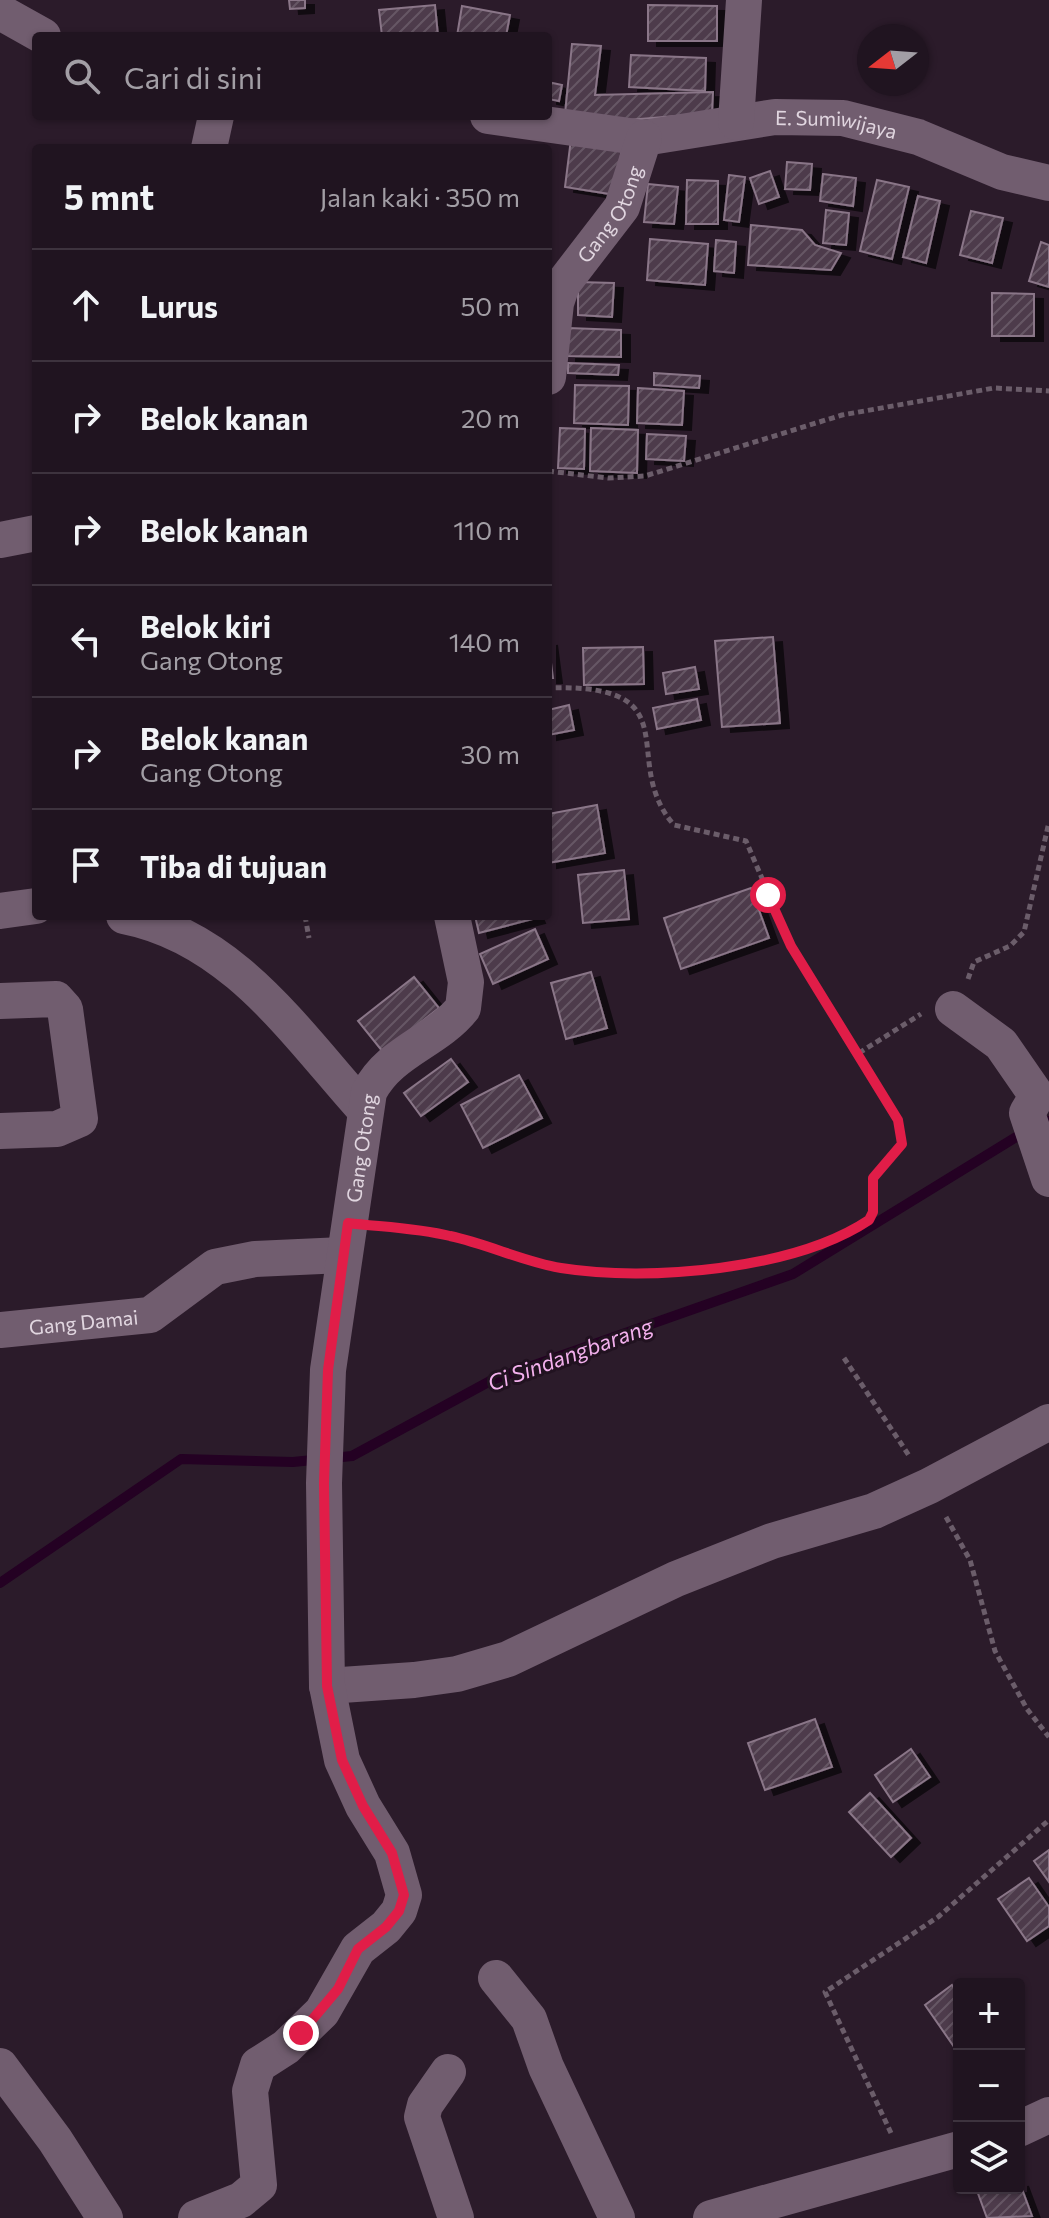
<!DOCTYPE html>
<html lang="id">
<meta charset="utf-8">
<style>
body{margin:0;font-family:Commissioner,sans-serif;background:#281d29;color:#f1f3f6}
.controls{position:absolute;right:24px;bottom:24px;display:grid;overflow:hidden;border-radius:8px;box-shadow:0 2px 6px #0004}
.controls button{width:72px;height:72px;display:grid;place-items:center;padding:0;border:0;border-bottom:2px solid #3d333e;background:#201420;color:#f1f3f6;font:40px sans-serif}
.compass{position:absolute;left:857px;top:24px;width:72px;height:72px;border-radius:50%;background:#201420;box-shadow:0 2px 6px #0004;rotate:253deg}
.stop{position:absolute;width:24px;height:24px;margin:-18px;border:6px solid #e11d48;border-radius:50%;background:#fff}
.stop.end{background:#e11d48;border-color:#fff;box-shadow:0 2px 8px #0008}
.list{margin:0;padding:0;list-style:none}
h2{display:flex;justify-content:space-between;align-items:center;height:104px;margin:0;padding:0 32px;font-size:34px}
h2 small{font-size:26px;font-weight:400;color:#a29ea5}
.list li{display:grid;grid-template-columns:52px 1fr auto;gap:24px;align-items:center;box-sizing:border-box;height:112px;padding:0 32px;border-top:2px solid #3d333e}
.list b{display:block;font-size:30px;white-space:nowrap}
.list p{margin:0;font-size:26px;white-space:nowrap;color:#a29ea5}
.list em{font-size:26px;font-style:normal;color:#a29ea5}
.icon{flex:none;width:44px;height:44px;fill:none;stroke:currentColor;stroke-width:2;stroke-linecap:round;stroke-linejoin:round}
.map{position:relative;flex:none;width:1049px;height:2218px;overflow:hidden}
.search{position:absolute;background:#201420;box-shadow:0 2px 6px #0004;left:32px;top:32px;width:520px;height:88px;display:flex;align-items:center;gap:20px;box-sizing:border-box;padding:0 28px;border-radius:8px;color:#a29ea5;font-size:30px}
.panel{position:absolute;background:#201420;box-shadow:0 2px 6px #0004;left:32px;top:144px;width:520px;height:776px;border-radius:8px}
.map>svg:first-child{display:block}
</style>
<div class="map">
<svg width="1049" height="2218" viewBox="0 0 1049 2218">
<defs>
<pattern id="building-hatch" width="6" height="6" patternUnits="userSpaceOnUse" patternTransform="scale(2)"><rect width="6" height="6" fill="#4d3b4b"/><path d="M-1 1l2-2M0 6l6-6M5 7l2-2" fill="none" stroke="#665765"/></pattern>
<filter id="shadow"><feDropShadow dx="9" dy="5" stdDeviation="0" flood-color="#0009"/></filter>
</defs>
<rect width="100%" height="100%" fill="#2b1b2a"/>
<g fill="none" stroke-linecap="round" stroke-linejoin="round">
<path stroke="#240123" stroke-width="10" d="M0,1583L181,1459L293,1462L352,1456L492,1380L793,1274L1034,1126L1049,1121"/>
</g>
<g fill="url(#building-hatch)" stroke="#8a7688" stroke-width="2" filter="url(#shadow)">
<path d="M289,0H305V8L290,9Z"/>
<path d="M435,5L438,36H382L379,10Z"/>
<path d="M648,5L717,6V41H648Z"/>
<path d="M462,6L510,15L506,36H457Z"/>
<path d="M572,44L601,46L595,95L713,92L712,113L616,121L565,114Z"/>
<path d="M631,55L706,58L705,91L629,87Z"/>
<path d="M548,82L562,85L559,101L548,99Z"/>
<path d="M571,139L622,146L616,195L565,187Z"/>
<path d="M787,162L812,164L810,190L785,189Z"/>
<path d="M770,171L779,197L759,204L750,178Z"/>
<path d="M823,174L856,178L853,206L820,201Z"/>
<path d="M729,175L745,177L739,222L724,220Z"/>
<path d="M687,180L718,181V224H686Z"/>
<path d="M877,180L909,187L892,259L860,251Z"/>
<path d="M648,184L678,187L674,224L644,222Z"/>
<path d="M918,196L940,201L926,263L903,257Z"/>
<path d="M826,210L849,213L846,245L823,243Z"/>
<path d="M971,211L1003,218L992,263L960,255Z"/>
<path d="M751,225L802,230L815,245L841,253L831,270L748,265Z"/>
<path d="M650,239L708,244L705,285L647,280Z"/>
<path d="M716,240L736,242L734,273L714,271Z"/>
<path d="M1041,242L1049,245V287L1029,281Z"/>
<path d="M578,282L614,283L612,317L578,315Z"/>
<path d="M992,293L1034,294V336H992Z"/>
<path d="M568,328L621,330V357L567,356Z"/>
<path d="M568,363L619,365L618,375L568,373Z"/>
<path d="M654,373L700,376L699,388L654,385Z"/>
<path d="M575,385L629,386L628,425L574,423Z"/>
<path d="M638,388L684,391L682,425L637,423Z"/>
<path d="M560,428L585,429L584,469L558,468Z"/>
<path d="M591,428L638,430L637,473L590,471Z"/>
<path d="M647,434L686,436L684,461L646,459Z"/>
<path d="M773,637L780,723L722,727L715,641Z"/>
<path d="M548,640L553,678H548Z"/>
<path d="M643,647L644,684L584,685L583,648Z"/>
<path d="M695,667L699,689L666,694L663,673Z"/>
<path d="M697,699L701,720L657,729L653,708Z"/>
<path d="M569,705L574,730L548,735V710Z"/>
<path d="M597,805L605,853L548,863V814Z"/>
<path d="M624,870L629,919L583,923L578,875Z"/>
<path d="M751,888L769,938L681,969L664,918Z"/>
<path d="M475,916H535L536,918L479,933Z"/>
<path d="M535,929L548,959L493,984L480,954Z"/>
<path d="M591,972L607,1028L566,1039L551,983Z"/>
<path d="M414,977L439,1008L383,1052L358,1021Z"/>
<path d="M451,1059L468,1082L421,1116L404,1093Z"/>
<path d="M519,1075L542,1118L483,1148L461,1105Z"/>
<path d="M815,1719L832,1767L765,1790L748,1743Z"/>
<path d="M911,1749L930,1777L893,1802L875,1775Z"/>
<path d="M870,1793L911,1838L891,1857L849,1812Z"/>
<path d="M1049,1850V1882L1034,1861Z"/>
<path d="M1029,1878L1049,1907V1926L1027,1941L998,1899Z"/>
<path d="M952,1985L959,1995V2054L925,2005Z"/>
<path d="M1019,2181L1032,2216L987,2218L976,2188H1019Z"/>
</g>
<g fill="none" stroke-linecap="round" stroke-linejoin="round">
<g stroke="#6b5d6a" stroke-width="5" stroke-dasharray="6 4" stroke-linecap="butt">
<path d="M548,471L608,478L645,476L842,415L994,388L1049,391"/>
<path d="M305,916L309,938"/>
<path d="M968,979L974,962L1010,946L1024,932L1049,822"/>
<path d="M859,1053L921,1014"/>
<path d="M381,1227C403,1230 426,1231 448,1235C486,1242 522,1260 559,1267C643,1284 797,1268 869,1220L873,1212V1178L902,1144L898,1120L791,946L746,841L674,825C617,760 695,683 548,688"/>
<path d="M844,1358L910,1457"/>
<path d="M946,1517L970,1560L995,1651L1027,1709L1049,1737"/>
<path d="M891,2133L825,1992L938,1917L1049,1820"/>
</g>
<g stroke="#715d6f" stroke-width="36">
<path d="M0,12L43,36"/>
<path id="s1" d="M488,116L644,138L775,117L843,118L918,137L1002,172L1049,183"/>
<path d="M736,122L744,0"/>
<path d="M209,148L216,116"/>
<path id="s2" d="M548,377L556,303L562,285L622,207L644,138"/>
<path d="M0,540L36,533"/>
<path d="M0,911L36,906"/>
<path d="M124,916C232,937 294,1031 364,1109"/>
<path d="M0,1001L56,999L65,1009L80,1119L57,1129L0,1131"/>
<path d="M953,1009L1001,1044L1037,1096L1027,1113L1049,1179"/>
<path id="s3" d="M0,1330L150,1315L215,1267L255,1259L343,1255"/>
<path d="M327,1686L414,1680L457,1674L508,1659L676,1579L772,1541L874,1511L929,1486L1049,1422"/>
<path d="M496,1978L529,2019L546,2067L617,2218"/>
<path d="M0,2066L55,2140L105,2218"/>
<path d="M448,2072L425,2105L422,2117L456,2218"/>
<path d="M1019,2129L1049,2115"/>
<path id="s4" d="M196,2218L241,2200L259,2185L250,2091L258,2065L286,2047L322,2012L358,1949L386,1927L399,1911L404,1895L392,1853L363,1806L342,1760L327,1686L324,1483L328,1370L369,1092C390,1051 436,1042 463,1008L466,982L452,916"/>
<path d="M711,2218L959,2149"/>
</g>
</g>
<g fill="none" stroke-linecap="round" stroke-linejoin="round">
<path stroke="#e11d48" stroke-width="10" d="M301,2033L338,1989L358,1949L386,1927L399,1911L404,1895L392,1853L363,1806L342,1760L327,1686L324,1483L328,1370L348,1223C382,1227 417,1228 450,1236C488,1244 524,1262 561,1268C648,1282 794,1270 869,1220L873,1212V1178L902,1144L898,1120L791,946L768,895"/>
</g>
<g text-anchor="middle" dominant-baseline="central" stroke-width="6" stroke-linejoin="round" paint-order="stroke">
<g font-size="20" fill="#e1d6e0" stroke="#211220">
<text stroke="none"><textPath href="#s1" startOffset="352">E. Sumiwijaya</textPath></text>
<text stroke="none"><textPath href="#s2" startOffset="180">Gang Otong</textPath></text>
<text stroke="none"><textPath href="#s4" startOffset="1188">Gang Otong</textPath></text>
<text stroke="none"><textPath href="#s3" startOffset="84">Gang Damai</textPath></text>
</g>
<g font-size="22" font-style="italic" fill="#f3b0ed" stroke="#211220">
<text transform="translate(570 1354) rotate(-20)">Ci Sindangbarang</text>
</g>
</g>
</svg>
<div class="controls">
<button>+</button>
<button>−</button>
<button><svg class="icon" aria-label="layers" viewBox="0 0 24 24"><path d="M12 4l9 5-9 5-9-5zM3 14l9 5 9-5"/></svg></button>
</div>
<svg class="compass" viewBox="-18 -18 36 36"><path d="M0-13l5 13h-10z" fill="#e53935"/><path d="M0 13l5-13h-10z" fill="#a29ea5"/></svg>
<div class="stop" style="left:768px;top:895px"></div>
<div class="stop end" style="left:301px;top:2033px"></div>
<div class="search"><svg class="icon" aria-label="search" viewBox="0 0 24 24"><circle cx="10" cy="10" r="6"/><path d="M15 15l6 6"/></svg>Cari di sini</div>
<section class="panel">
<h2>5 mnt<small>Jalan kaki · 350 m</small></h2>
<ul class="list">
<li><svg class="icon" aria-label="ahead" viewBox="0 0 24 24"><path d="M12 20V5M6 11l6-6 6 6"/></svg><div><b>Lurus</b></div><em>50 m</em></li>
<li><svg class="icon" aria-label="right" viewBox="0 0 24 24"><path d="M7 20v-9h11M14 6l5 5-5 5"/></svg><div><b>Belok kanan</b></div><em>20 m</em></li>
<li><svg class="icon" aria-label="right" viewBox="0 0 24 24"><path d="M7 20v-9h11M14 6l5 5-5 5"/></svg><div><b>Belok kanan</b></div><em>110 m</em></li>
<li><svg class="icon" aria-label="left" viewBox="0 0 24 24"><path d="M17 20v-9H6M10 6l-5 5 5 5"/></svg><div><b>Belok kiri</b><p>Gang Otong</p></div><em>140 m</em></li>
<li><svg class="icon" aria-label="right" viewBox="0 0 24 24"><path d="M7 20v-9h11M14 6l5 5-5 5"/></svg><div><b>Belok kanan</b><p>Gang Otong</p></div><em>30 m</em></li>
<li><svg class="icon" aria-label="arrive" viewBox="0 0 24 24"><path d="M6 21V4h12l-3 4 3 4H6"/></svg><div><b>Tiba di tujuan</b></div></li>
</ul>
</section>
</div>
